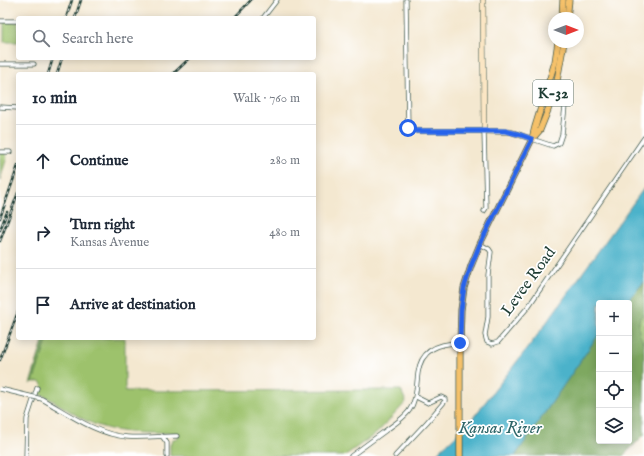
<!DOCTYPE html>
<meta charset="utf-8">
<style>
body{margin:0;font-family:"IM FELL English",serif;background:#f2f2f3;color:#1f2937}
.controls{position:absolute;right:12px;bottom:12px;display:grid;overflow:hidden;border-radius:4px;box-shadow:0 2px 10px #0003}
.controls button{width:36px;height:36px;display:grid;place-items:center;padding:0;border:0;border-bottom:1px solid #e0e1e3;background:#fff;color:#1f2937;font:20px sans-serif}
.compass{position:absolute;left:548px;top:12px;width:36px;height:36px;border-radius:50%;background:#fff;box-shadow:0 2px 10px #0003;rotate:90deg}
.stop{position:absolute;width:12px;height:12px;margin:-9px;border:3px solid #2563eb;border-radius:50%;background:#fff}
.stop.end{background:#2563eb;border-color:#fff;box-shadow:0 1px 4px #0008}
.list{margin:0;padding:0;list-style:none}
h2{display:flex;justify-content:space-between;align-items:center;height:52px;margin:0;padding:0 16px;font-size:17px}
h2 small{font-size:13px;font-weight:400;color:#747a83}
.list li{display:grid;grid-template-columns:26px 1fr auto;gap:12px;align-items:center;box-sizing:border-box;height:72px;padding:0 16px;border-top:1px solid #e0e1e3}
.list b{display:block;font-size:15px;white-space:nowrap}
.list p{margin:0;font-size:13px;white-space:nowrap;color:#747a83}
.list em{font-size:13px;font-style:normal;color:#747a83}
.icon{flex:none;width:22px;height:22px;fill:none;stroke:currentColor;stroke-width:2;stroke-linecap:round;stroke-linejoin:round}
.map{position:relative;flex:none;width:644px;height:456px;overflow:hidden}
.search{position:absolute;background:#fff;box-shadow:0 2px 10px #0003;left:16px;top:16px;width:300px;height:44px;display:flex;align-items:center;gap:10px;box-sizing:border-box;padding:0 14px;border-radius:4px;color:#747a83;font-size:15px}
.panel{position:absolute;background:#fff;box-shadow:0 2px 10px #0003;left:16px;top:72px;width:300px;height:268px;border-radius:4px}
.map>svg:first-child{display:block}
</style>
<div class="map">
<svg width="644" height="456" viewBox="0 0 644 456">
<rect width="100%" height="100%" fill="#fff"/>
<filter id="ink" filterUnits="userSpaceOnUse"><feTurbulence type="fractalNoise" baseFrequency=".025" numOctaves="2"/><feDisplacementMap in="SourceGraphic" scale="8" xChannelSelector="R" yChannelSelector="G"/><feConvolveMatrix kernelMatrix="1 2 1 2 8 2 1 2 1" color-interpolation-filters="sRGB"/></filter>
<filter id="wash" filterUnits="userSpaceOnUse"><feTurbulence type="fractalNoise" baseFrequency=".012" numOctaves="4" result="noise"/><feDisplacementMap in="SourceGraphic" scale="16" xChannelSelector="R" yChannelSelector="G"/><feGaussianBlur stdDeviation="0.9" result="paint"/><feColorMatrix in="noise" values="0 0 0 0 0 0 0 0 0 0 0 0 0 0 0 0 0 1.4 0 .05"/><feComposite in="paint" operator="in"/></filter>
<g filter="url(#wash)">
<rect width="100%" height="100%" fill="#f4e8d0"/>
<g fill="#9dc26c" stroke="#5e8050">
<rect x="4" y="22" width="14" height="20"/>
<path d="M0,153H5L7,157L0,180Z"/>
<path d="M644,312V345C639,334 635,323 644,312Z"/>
<path d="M48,338H125V391L401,390L406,402L377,433L344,456H170V445L173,439L178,438V433C147,433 116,435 87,421C70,413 55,400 38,393L43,389L42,384L40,382H33Z"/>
</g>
<g fill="#7ea860" stroke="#4e724a">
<path d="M644,282V312C635,323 639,334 644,345V435L623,456L611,455L610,456H515L599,334V441H629V303H625Z"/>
<path d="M44,338H48L33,382L30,384Z"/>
</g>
<path fill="#4bb2ca" stroke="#35787f" d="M644,188V282L625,303H599V334L515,456H434L469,423L536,337Z"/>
</g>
<g filter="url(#ink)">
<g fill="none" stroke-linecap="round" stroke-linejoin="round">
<defs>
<g id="street">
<path d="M406,0L408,128L416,131H484L486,208L484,211"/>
<path d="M263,18L277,0"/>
<path d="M0,21H18"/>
<path d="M0,64H34"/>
<path d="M0,107L18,108"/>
<path d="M532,139L553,146L559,143L562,134L565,106L569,93"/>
<path d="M0,152H10"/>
<path d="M480,244L489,249L491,252L488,275V317L485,335L487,342L492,344L498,342L528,307L644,138"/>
<path d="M54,406C76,419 101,435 127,437C144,438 161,436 177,436"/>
<path d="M162,436L167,443V456"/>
<path d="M26,456L27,419L37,388"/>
<path d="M351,456C362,448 374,439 385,431C393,425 403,419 409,411C417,400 416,387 418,373C421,349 439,343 460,343"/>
<path d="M395,456L427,422L445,401V399L441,397L428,403L416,397"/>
</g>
<path id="secondary" d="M483,0L484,131L511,132L532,139"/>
<g id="primary">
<path d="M562,18L563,0"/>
<path d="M567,18L569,0"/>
<path d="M532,139L535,127L555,62L558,42"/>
<path d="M460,456V343L461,310L464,288L471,266L480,244L532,139L540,130L548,110L557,81L564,42"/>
</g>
</defs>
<use href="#street" stroke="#3f574b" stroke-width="5"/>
<use href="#secondary" stroke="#3f574b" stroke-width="6"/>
<use href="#primary" stroke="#3f574b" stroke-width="7"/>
<use href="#street" stroke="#fff" stroke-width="3.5"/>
<use href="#secondary" stroke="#fbe6c4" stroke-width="5"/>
<use href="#primary" stroke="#f5c16b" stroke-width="5.5"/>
<defs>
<g id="rail">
<path d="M66,18L72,0"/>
<path d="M75,18L81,0"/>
<path d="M234,18L251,0"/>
<path d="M48,74L53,58"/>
<path d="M57,74L62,58"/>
<path d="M173,74L190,58"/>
<path d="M0,218L18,166"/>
<path d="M0,230L7,212"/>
<path d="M0,241L18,193"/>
<path d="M0,360L18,312"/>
</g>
</defs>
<use href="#rail" stroke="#1f3d34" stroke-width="2.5"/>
<use href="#rail" stroke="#fff" stroke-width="1" stroke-dasharray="3" stroke-linecap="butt"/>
<defs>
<path id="street-bridge" d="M0,389L42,399L54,406"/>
</defs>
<use href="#street-bridge" stroke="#3f574b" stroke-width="5" stroke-linecap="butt"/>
<use href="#street-bridge" stroke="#fff" stroke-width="3.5"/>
</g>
</g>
<g fill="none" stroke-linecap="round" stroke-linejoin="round" filter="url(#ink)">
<path stroke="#2563eb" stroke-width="5" d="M408,128L416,131H505L518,134L532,139L480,244L471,266L464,288L461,310L460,343"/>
</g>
<g text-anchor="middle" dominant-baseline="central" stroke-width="3.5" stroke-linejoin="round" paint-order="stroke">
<rect fill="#fff" stroke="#627771" stroke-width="1" x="533" y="80" width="40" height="26" rx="3"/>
<g font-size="15" font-weight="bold" fill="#1f3d34">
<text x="553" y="93">K-32</text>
</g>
<g font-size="16" fill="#1f3d34" stroke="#fff">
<text transform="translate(529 282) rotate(-54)">Levee Road</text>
</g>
<g font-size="17" font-style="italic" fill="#2e6668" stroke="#fff">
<text x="500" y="428">Kansas River</text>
</g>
</g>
</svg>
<div class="controls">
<button>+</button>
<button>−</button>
<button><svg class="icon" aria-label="locate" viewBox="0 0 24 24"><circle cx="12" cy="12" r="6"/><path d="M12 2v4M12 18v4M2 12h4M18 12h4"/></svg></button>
<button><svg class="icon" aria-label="layers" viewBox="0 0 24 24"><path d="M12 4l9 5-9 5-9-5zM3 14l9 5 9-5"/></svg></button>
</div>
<svg class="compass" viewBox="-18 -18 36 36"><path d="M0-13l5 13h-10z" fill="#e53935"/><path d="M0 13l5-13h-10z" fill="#747a83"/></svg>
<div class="stop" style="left:408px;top:128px"></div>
<div class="stop end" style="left:460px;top:343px"></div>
<div class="search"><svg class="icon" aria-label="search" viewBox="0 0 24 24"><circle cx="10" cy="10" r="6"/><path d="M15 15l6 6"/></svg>Search here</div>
<section class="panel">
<h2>10 min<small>Walk · 760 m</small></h2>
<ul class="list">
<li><svg class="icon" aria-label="ahead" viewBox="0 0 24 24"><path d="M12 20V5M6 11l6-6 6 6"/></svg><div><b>Continue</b></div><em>280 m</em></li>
<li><svg class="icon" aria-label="right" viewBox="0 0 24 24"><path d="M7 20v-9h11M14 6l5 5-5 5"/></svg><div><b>Turn right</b><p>Kansas Avenue</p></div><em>480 m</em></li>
<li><svg class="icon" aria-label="arrive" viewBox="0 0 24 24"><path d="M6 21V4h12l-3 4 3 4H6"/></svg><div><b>Arrive at destination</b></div></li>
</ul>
</section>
</div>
